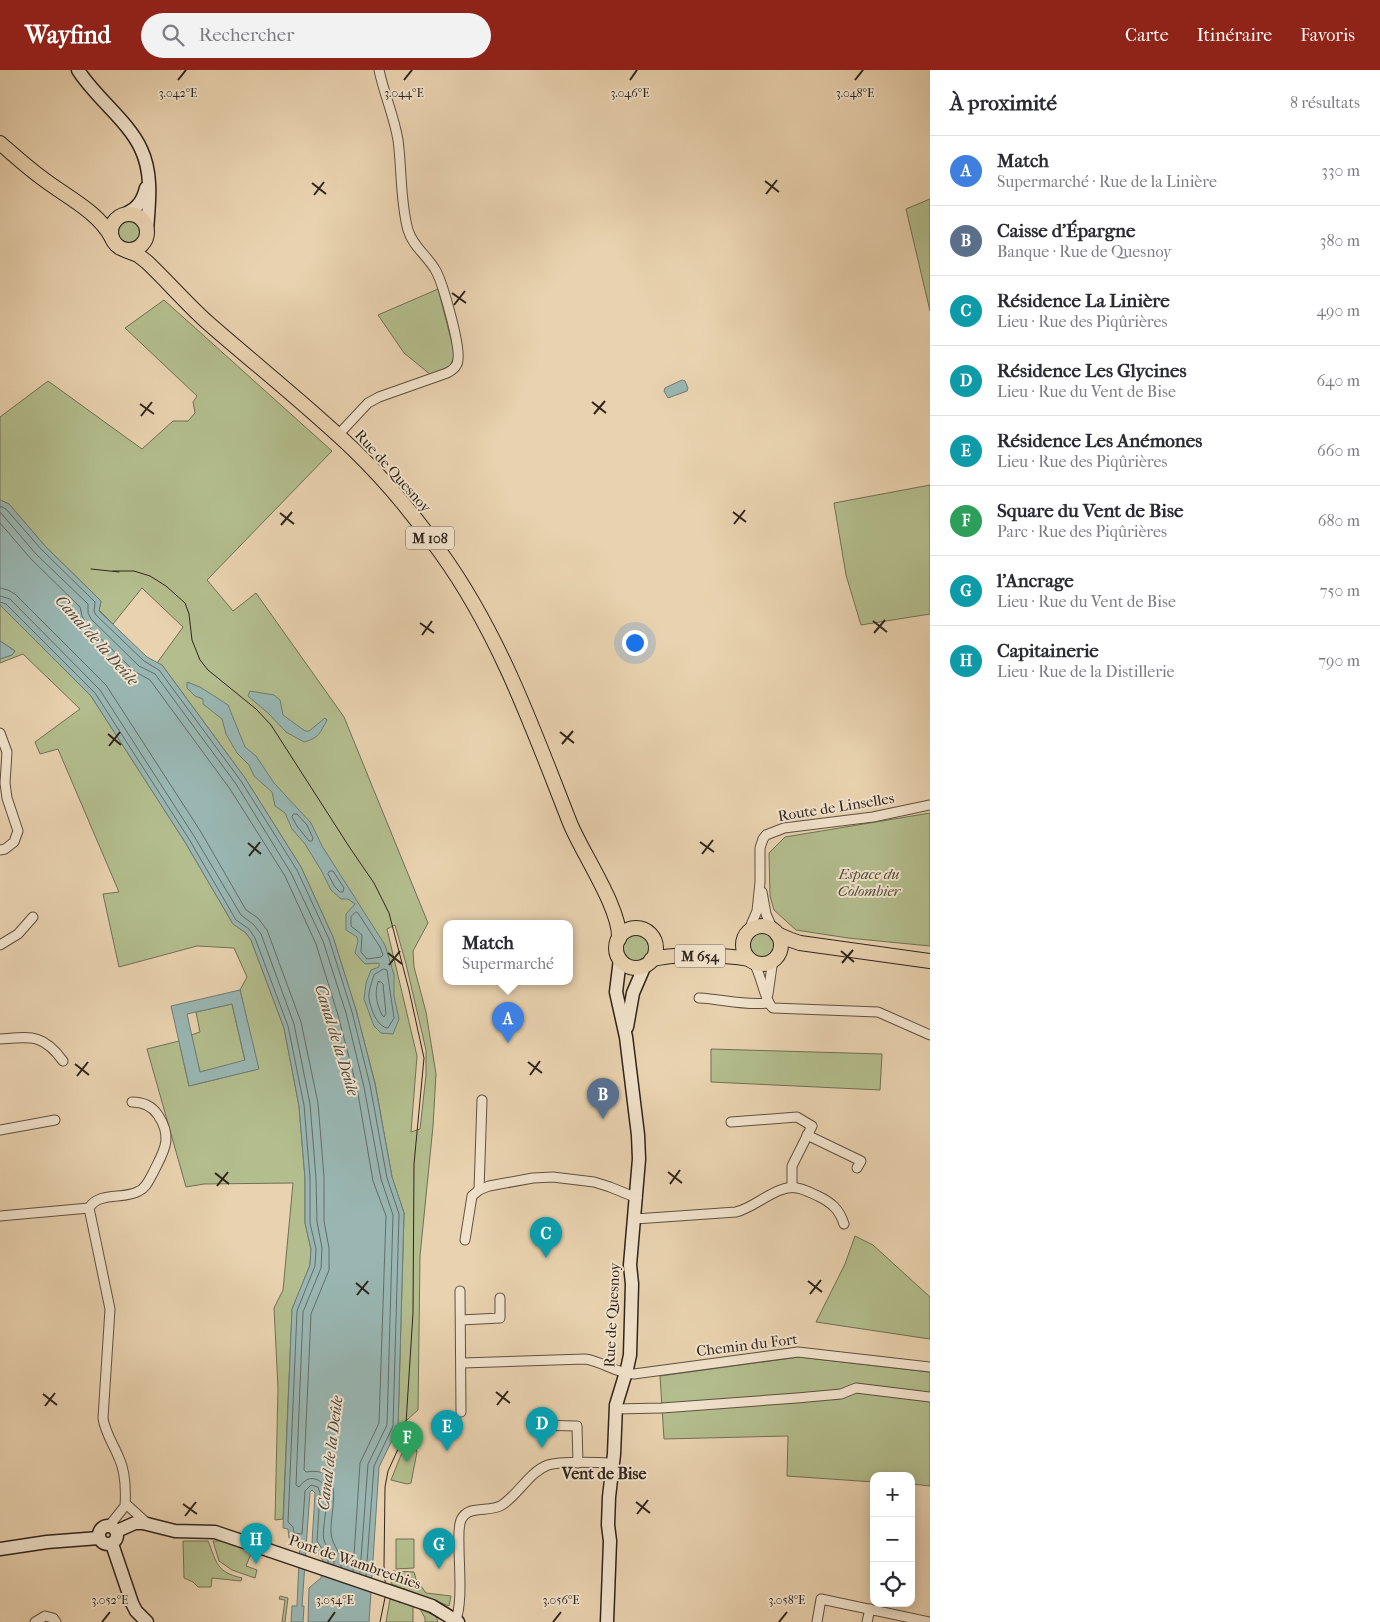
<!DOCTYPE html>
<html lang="fr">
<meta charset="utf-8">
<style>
body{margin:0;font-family:"IM FELL French Canon",serif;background:#f2f2f3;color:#2b2b33}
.controls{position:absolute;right:15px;bottom:15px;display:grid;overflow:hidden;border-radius:10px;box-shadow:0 2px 12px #0003}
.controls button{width:45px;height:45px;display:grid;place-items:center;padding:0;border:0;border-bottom:1px solid #e1e1e2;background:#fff;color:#2b2b33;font:25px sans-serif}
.you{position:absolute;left:634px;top:572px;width:18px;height:18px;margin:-12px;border:4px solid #fff;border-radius:50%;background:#1a73e8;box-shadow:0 0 0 8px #1a73e833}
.badge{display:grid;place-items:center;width:32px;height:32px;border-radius:50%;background:#8f2418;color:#fff;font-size:16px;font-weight:700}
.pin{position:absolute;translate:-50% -41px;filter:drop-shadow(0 1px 2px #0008)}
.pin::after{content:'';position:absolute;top:26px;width:18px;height:15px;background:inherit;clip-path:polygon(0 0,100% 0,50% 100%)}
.popup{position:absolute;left:443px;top:850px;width:130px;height:65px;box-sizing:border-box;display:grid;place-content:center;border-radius:10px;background:#fff;filter:drop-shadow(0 1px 4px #0005);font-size:16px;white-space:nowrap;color:#7c7c81}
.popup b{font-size:19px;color:#2b2b33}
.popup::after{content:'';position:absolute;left:50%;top:100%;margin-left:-10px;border:10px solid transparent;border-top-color:#fff}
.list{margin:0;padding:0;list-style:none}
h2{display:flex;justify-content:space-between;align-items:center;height:65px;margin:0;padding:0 20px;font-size:21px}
h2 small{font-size:16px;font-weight:400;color:#7c7c81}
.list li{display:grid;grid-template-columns:32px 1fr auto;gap:15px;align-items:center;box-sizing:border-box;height:70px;padding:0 20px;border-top:1px solid #e1e1e2}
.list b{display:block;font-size:19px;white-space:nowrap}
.list p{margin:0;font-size:16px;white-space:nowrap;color:#7c7c81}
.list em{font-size:16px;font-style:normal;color:#7c7c81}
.icon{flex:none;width:28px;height:28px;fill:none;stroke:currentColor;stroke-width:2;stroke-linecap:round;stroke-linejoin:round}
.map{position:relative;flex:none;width:930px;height:1552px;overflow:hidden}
header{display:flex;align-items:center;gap:30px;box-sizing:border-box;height:70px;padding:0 25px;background:#8f2418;color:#fff}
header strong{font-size:24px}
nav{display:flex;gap:28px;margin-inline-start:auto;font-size:18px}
.search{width:350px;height:45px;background:#f2f2f3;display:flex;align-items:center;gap:12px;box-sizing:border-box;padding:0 18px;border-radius:28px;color:#7c7c81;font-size:19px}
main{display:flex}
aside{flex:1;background:#fff}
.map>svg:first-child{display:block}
</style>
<header>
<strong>Wayfind</strong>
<div class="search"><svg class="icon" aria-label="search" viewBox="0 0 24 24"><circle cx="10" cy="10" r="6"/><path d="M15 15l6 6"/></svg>Rechercher</div>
<nav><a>Carte</a><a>Itinéraire</a><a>Favoris</a></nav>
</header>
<main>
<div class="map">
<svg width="930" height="1552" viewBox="0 0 930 1552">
<rect width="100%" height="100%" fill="#e9d2af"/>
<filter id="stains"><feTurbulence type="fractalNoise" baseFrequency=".004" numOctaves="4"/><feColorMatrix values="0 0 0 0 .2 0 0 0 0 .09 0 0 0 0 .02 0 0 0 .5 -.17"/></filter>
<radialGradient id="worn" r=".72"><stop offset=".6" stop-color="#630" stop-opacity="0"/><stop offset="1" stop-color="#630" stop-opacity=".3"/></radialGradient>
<g fill="#b3bd8d" stroke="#717055" fill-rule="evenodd">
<path d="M930,129V241L906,139Z"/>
<circle cx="129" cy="162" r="11"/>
<path d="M438,219L455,285L450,296L431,305L404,283L378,245Z"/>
<path d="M164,230L332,381L207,510L233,541L256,523L344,647L428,853L413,881L414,897L426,942L436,1004L433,1056L420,1186L418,1340L398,1358L404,1143L392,1107L375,1013L356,940L333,867L301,797L245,708L162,595L157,593L183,557L142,518L113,554L99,540L101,531L45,476L9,434L0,430V347L48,311L142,379L173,351H188L195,343L193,332L197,326L125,258ZM395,855L406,894L426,980V1005L420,1059L411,1062L417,986L387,859Z"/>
<path d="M930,415V544L861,555L846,505L834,433Z"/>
<path d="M0,535L91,626L185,772L233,854L246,863L251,870L284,958L299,1036L305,1108V1153L311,1179L310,1195L292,1240L283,1449L275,1450L278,1318L274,1238L283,1220L293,1113L204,1114L186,1117L147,979L179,971L189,1016L258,999L240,920L247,907L234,878L197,876L119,897L103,824L119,822L58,679L40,684L35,672L80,639L23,584L0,593V589L12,585L15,581L0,571Z"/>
<path d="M930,743V876L848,868L796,860L774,840L770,826L769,783L785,767Z"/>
<circle cx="762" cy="875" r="13"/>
<circle cx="636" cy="878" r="14"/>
<path d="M232,934L245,991L200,1002L191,965L200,962L196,942Z"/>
<path d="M711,979L882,984L880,1020L711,1012Z"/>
<path d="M855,1166L873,1175L930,1227V1269L816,1252L845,1194Z"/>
<path d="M799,1287L930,1302V1416L911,1414V1406H874V1412L787,1406L788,1366L664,1369L660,1306Z"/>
<path d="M413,1371L417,1382L411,1413L407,1414L391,1410L401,1385Z"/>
<path d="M396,1469H414V1498L396,1499Z"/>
<path d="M183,1471H208C217,1493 216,1502 242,1508L241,1511L212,1508L211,1517H198L193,1512L184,1508Z"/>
<path d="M213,1471H221L256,1482L250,1486L246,1496L257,1500L255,1508L232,1500L219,1491Z"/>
<path d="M393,1501L414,1502L416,1509L426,1523L451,1526L449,1536L391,1514Z"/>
<path d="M280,1526L288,1528L285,1552H282L285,1530L279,1529Z"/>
<path d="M390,1529L413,1535V1552H386Z"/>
<path d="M420,1539L436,1546L438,1552H425V1548Z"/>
</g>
<g fill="#99b6b2" stroke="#6f7c76" fill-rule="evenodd">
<path d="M682,310L685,311L688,318L687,321L668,328L664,321L665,318Z"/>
<path d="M0,430L9,434L45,476L101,531L99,541L147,587L162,595L245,708L301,797L333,867L356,940L375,1014L392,1107L404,1143L398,1358L379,1397L369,1552H308L309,1518L321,1508L323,1491L312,1473L315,1423L312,1420L310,1422L302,1536H304L303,1552H291L292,1536H297L300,1470L289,1468L288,1459L283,1458L292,1239L310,1195L311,1179L305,1153V1108L299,1036L284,958L251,870L246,863L233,854L185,772L91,626L0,535Z"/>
<path d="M0,571L15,581L12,585L0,589Z"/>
<path d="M187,612L200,617L228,635L245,677L256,686L274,713L311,753L322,776L385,875L394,905V926L399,949L393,964L381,963L374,956L364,929L366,913L371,900L379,897V893L365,894L355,883L358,871L357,867L346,860V844L355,834L348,829H341L331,820L321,800L305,774L292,759L285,743L275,736L272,722L254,706L249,695L237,683L226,664L222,649L203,634V629L195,626L187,618Z"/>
<path d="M250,621L274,625L280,630L283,645L305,661H309L325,648L327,650C320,663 319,668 304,672L286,662L269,644L248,626Z"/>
<path d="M240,920L259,999L189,1016L171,936ZM232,934L245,990L200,1002L187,944Z"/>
</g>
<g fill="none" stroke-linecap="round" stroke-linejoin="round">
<g stroke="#646d68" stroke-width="1">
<path d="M0,436L6,439L41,479L95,532L94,541L96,545L144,591L159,600L241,711L297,800L329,869L352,942L370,1015L387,1108L399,1144L393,1356L374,1396L366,1506"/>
<path d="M0,442L36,484L88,534V543L91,549L139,596L155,604L236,714L291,803L323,871L346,943L364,1017L381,1109L393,1145L387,1355L368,1394L360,1503"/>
<path d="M0,453L31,489L80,537L82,546L86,554L134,601L150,610L230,719L285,806L316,874L338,945L357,1018L373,1111L386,1146L379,1353L360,1393L353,1501"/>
<path d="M0,518L8,520L15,524L106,615L201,762L246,840L258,848L267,860L301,952L318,1033L324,1107V1151L329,1178V1200L311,1244L304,1400L306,1402C351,1395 326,1448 332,1468C335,1480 343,1484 341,1497"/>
<path d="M0,526L10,529L100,620L194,766L241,845L253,854L261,864L294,954L310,1034L316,1108L317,1152L322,1178L321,1198L303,1242L296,1415L299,1417C303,1412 308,1407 315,1409C337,1414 320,1455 324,1470C326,1479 335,1484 334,1495"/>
<path d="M0,532L6,534L95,623L189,769L236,850L249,859L255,868L288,956L304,1035L310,1108V1153L316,1179L315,1196L297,1241L288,1452L293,1457L294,1463L302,1464L305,1421L311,1415L318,1417L320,1423L317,1471L328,1488V1493"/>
<path d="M294,744H297L307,755L313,768L312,771H309L297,756L292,747Z"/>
<path d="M330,801H333L344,818L343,822H340L335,817L328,804Z"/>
<path d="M356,842L358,843L380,877L383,885L381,887L367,889L361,882L362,865L351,856V847Z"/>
<path d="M384,899L387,900L394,948L388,958C377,957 371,939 369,929C368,921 372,912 374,905Z"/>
<path d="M381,912L383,914L386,944L384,947L382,945C377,934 374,924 378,912Z"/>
</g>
<defs>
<g id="street">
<path d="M338,365L368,333L379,327L447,303C453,300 458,296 458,289C460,274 443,214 436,201C428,186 413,177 408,160C400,131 402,99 398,70C394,46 384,24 379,0"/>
<path d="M0,663L7,682L5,713L7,728L18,761L14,772L5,779L0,780"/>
<path d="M762,822L766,844L773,860"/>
<path d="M748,862L757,841L760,812V778L763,769L766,765L784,758L873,747L930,735"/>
<path d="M0,875L18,864L33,847"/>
<path d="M754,893C761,904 765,932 773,938L878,942L930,965"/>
<path d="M768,924L772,896L775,889"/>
<path d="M699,928C722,929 744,936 768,933"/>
<path d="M0,969C30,967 43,963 63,991"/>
<path d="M731,1052L797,1047L812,1056L792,1096V1117"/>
<path d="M0,1060L55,1050"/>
<path d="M807,1065L861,1091L857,1098"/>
<path d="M479,1120L482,1030"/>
<path d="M89,1138L110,1239L103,1348C105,1363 114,1375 119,1388C126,1403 126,1420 125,1436L109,1456"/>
<path d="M89,1138C99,1121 124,1130 139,1121C146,1118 149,1110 153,1103C163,1082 174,1069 158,1045C152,1036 143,1032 132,1032"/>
<path d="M0,1146L89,1138"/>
<path d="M635,1149L736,1142C755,1138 777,1114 797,1118C804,1119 811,1123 818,1126C832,1133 839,1139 844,1154"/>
<path d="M465,1170L472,1126L479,1120L489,1116L533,1108L553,1107L594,1112L610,1117L637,1128"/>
<path d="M460,1221L461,1342"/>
<path d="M461,1250L500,1248V1228"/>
<path d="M462,1293L585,1289C602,1291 617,1304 634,1304L798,1282L930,1297"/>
<path d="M615,1339L662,1338L797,1328L841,1324L856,1318L930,1327"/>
<path d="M532,1355L577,1356L578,1393"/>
<path d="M126,1434L148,1454"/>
<path d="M35,1552L45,1546L53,1548L56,1552"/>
<path d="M455,1552C463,1535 459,1496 459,1476C459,1468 458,1458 461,1450C468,1434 490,1443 502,1435C519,1424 529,1402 548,1395C564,1390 596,1393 613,1393"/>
<path d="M817,1552L821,1529L930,1552"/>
<path d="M867,1552L870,1539"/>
</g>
<g id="secondary">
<path d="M78,0C95,27 129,52 141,79C153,104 149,133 147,160"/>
<path d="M127,143C138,138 143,130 146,118"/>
<path d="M627,957L633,923L645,895"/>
<circle cx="108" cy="1465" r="9"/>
<path d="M117,1461L135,1453H143L175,1461L215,1462L268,1480"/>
<path d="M112,1474L132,1533L136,1541L147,1552"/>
<path d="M0,1479L47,1472L99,1468"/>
<path d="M403,1526L432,1536L458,1552"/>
<path d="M607,1552L610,1471L608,1455L609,1427L614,1384L616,1335L627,1299L630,1285L632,1214L630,1195L639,1089L638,1065L626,967L616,922L620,889"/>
</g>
<g id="primary">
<path d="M0,73C14,85 27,97 42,108C65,126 98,141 112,168"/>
<circle cx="129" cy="162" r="18"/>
<path d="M125,180L138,185L147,192C168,212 186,233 207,252C256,295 307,335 354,380C386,411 415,446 441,483C500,565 533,659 570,753C582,783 621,839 619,869"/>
<circle cx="762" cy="875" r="19"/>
<circle cx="636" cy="878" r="20"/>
<path d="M777,864L791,870L800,873L930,891"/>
<path d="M651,890C671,883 727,885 749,889"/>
</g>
</defs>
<use href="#street" stroke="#5e5042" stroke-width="11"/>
<use href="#secondary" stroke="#2f241d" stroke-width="15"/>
<use href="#primary" stroke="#2f241d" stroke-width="16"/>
<use href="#street" stroke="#f1e2cb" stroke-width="9"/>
<use href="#secondary" stroke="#f1e2cb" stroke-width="12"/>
<use href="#primary" stroke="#e9d2af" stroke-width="14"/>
<g stroke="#2f241d" stroke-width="1">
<path d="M91,499L119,502"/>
<path d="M113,501H134L150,506L166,516L185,533L189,544L192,570L200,590L208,600L256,639L271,655L350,778L374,813L389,843L409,920L424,988L414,1094L413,1243L406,1353L404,1366L388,1401L385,1417L384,1496L386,1523L380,1552"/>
</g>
<defs>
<path id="secondary-bridge" d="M268,1480L403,1526"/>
</defs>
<use href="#secondary-bridge" stroke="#2f241d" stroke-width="15" stroke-linecap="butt"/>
<use href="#secondary-bridge" stroke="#f1e2cb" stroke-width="12"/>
</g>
<path fill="none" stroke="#2f241d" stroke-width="2" d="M178,10L186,0M404,10L412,0M630,10L637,0M855,10L863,0M765,111L779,122M312,113L326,124M766,124L777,110M314,125L324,112M452,223L466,233M454,235L465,221M592,332L606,343M140,334L154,344M594,344L605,331M141,346L152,332M733,442L746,452M280,443L294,454M734,454L745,440M281,455L292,442M873,551L887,562M420,553L434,563M874,563L885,550M422,565L432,551M560,662L574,673M108,664L121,675M562,674L573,661M109,676L120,662M700,772L714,782M248,773L261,784M702,784L713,770M249,786L260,772M841,881L854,892M388,883L402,894M842,893L853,880M389,895L400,881M528,992L542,1003M75,994L89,1005M530,1005L540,991M77,1006L88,992M668,1102L682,1113M215,1103L229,1114M670,1114L680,1100M217,1116L228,1102M808,1211L822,1222M356,1213L369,1224M810,1224L821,1210M357,1225L368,1211M496,1322L510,1333M43,1324L57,1335M497,1335L508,1321M45,1336L55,1323M636,1432L650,1443M183,1434L197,1444M637,1444L648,1430M185,1446L196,1432M102,1552L110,1542M328,1552L335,1542M553,1552L561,1542M779,1552L787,1542"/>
<g text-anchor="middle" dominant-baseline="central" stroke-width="4" stroke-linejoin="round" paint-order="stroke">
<g fill="#f1e2cb" stroke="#695d51" stroke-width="1">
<rect x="406" y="456.5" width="48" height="23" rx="4"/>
<rect x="675" y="874.5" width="50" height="23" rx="4"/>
</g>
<g font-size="14" font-weight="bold" fill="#2f241d">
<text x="430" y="468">M 108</text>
<text x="700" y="886">M 654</text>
</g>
<g font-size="15" fill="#2f241d" stroke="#f1e2cb">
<text transform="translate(393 401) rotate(48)">Rue de Quesnoy</text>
<text transform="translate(836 737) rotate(-9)">Route de Linselles</text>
<text transform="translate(612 1245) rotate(-87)">Rue de Quesnoy</text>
<text transform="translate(747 1275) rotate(-7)">Chemin du Fort</text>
<text transform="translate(355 1492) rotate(19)">Pont de Wambrechies</text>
</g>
<g font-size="15" font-style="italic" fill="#504a39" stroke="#f1e2cb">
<text x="869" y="804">Espace du<tspan x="869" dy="17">Colombier</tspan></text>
</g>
<g font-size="16" font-style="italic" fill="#4a4842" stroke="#f1e2cb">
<text transform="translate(97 570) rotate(48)">Canal de la Deûle</text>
<text transform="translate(337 970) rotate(73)">Canal de la Deûle</text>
<text transform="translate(330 1383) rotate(-83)">Canal de la Deûle</text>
</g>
<g font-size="16" font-weight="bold" fill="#2f241d" stroke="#f1e2cb">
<text x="604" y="1403">Vent de Bise</text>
</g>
</g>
<g font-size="12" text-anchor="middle" fill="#2f241d" stroke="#f1e2cb" stroke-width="4" stroke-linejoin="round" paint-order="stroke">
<text x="178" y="27">3.042°E</text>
<text x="404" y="27">3.044°E</text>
<text x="855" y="27">3.048°E</text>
<text x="630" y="27">3.046°E</text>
<text x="110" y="1534">3.052°E</text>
<text x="335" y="1534">3.054°E</text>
<text x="561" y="1534">3.056°E</text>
<text x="787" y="1534">3.058°E</text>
</g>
<rect width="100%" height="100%" filter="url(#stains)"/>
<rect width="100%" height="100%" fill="url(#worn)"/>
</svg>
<div class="controls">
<button>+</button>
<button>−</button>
<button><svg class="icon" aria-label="locate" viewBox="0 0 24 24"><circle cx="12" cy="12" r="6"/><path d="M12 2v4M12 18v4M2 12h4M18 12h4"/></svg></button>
</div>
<div class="you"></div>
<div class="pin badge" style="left:508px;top:973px;background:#3f7fe0">A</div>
<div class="popup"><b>Match</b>Supermarché</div>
<div class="pin badge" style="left:603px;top:1049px;background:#5c6f8a">B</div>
<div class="pin badge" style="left:546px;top:1188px;background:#0f9aa8">C</div>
<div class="pin badge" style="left:542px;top:1378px;background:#0f9aa8">D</div>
<div class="pin badge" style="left:447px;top:1381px;background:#0f9aa8">E</div>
<div class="pin badge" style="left:407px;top:1392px;background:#2e9e5b">F</div>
<div class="pin badge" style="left:439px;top:1499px;background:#0f9aa8">G</div>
<div class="pin badge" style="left:256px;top:1494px;background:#0f9aa8">H</div>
</div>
<aside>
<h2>À proximité<small>8 résultats</small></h2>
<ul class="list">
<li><span class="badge" style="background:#3f7fe0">A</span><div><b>Match</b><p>Supermarché · Rue de la Linière</p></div><em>330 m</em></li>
<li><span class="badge" style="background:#5c6f8a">B</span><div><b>Caisse d'Épargne</b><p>Banque · Rue de Quesnoy</p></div><em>380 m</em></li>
<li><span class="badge" style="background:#0f9aa8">C</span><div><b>Résidence La Linière</b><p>Lieu · Rue des Piqûrières</p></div><em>490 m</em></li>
<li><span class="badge" style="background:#0f9aa8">D</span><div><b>Résidence Les Glycines</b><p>Lieu · Rue du Vent de Bise</p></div><em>640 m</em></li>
<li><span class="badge" style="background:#0f9aa8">E</span><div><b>Résidence Les Anémones</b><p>Lieu · Rue des Piqûrières</p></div><em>660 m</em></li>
<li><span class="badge" style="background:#2e9e5b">F</span><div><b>Square du Vent de Bise</b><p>Parc · Rue des Piqûrières</p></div><em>680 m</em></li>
<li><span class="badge" style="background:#0f9aa8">G</span><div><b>l'Ancrage</b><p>Lieu · Rue du Vent de Bise</p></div><em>750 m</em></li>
<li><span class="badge" style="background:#0f9aa8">H</span><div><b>Capitainerie</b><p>Lieu · Rue de la Distillerie</p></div><em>790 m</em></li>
</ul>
</aside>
</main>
